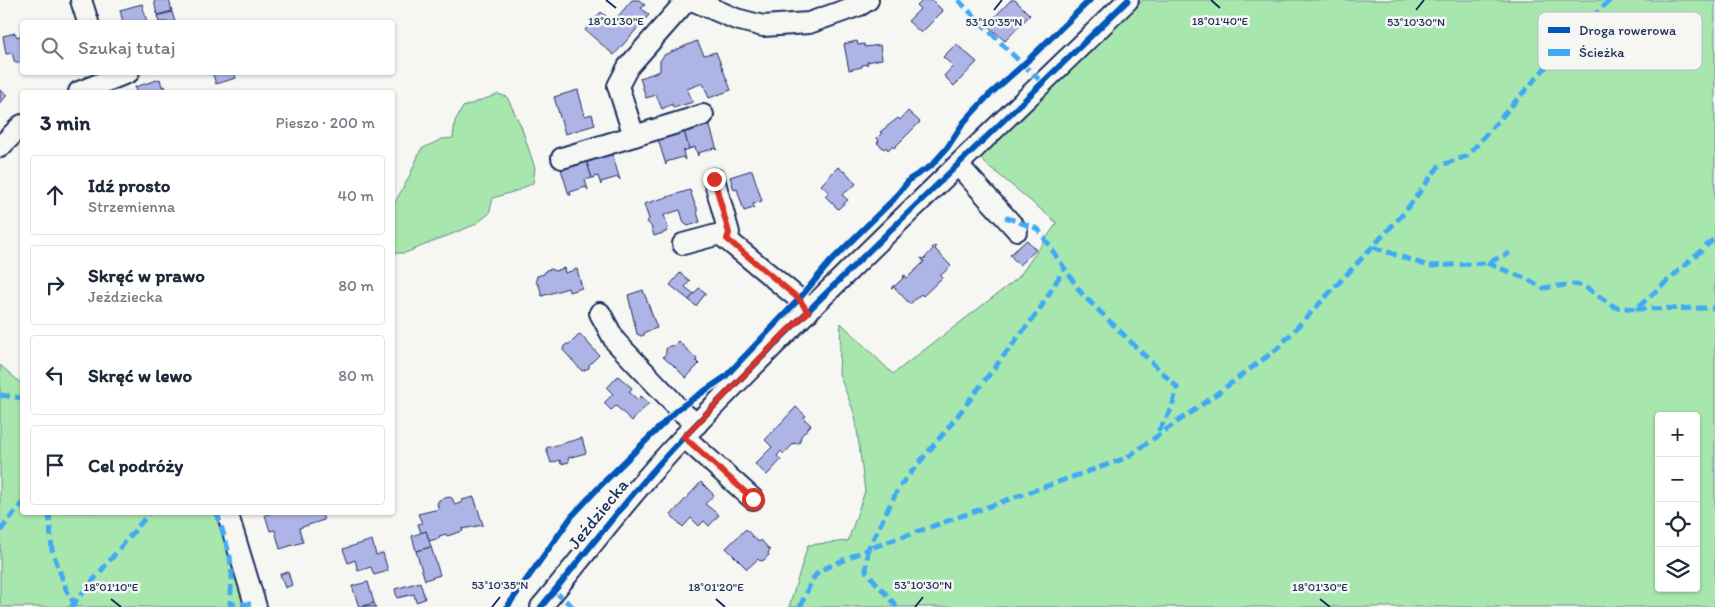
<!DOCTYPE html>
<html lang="pl">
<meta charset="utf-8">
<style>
body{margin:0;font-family:Itim,sans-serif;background:#f6f6f7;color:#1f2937}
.controls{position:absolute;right:15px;bottom:15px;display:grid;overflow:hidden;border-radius:5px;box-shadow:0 1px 4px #0004}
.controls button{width:45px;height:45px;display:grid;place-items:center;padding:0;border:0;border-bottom:1px solid #e0e1e3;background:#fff;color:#1f2937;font:25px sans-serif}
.stop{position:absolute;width:15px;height:15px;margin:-11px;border:4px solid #d93025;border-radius:50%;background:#fff}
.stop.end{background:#d93025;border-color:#fff;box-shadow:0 1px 5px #0008}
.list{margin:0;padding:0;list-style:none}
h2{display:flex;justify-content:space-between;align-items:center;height:65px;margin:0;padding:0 20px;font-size:21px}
h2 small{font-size:16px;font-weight:400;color:#747a83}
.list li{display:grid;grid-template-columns:32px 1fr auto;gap:15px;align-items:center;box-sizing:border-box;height:80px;margin:0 10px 10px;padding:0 10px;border:1px solid #e0e1e3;border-radius:5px}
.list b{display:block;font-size:19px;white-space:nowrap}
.list p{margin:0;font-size:16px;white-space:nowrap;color:#747a83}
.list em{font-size:16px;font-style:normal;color:#747a83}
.icon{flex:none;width:28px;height:28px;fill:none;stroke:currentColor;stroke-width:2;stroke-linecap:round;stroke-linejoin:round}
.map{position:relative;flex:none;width:1715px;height:607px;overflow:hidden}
.search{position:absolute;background:#fff;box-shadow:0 1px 4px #0004;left:20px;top:20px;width:375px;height:55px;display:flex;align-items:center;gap:12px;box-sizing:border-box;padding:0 18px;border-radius:5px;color:#747a83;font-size:19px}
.panel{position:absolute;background:#fff;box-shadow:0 1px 4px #0004;left:20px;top:90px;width:375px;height:425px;border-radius:5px}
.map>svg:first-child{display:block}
</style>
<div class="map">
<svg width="1715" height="607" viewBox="0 0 1715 607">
<rect width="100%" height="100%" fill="#f6f6f2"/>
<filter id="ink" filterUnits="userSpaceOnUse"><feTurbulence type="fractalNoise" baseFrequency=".02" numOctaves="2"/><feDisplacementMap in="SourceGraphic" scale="10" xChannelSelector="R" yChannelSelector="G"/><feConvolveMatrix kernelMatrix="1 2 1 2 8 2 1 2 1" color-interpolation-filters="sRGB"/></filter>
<g filter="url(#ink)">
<g fill="#a7e6ad" stroke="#618a86" fill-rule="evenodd">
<path d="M1143,0H1715V607H789L808,545L848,541L865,491L855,415L839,374L841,323L893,374L1018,278L1057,223L979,158ZM1659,416H1696V588H1659Z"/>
<path d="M498,94L507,97L521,126L535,168L533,183L519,190L493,198L489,214L474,225L405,253H393V206L409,177L421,149L442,139L453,138L455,121L463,107Z"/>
<path d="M0,365L22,384V512L222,513L250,607H0Z"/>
</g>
<g fill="#aeb4e5" stroke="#1b2f5e">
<path d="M154,0H169L172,11L157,15Z"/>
<path d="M632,0H639L645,5L641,8L649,15L614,55L585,30L601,12L613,22Z"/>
<path d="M923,0H932L943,11L921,33L908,21L920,9L917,6Z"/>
<path d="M1011,0H1015L1030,15L1005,41L987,25Z"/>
<path d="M142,4L147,22H123L120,10Z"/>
<path d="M172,12L175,22H159L157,16Z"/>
<path d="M15,33L17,37L22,35V61L15,63L12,53L6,54L3,36Z"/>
<path d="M697,41L704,55L716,52L731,90L709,98L703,83L687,89L693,102L673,108L672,104L662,109L656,95L646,98L640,78L660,71V61L664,55Z"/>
<path d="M857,41L858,45L864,44L865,47L880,45L882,59L867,62L868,64L862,65V67L849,70L844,44Z"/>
<path d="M956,44L977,62L954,86L944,76L953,66L943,57Z"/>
<path d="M212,72H234L236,78L216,84Z"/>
<path d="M160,79L162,87L165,86L167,92H136L135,87Z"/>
<path d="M0,90L7,95L0,104Z"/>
<path d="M578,90L585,116L592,114L595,125L565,134L554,97Z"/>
<path d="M908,111L920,122L894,148L892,146L888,150L886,147L884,149L877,143L879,141L877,138L882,133L880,132L898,118L900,120Z"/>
<path d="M708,120L717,150L715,148L698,153V156L695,147L689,149L683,128Z"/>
<path d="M683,128L689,149L683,151L685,160L683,157L666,162V165L657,136Z"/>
<path d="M611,150L620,180L618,177L601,182V185L598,176L592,178L585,157Z"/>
<path d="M585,157L592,178L585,180L588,190L586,187L570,192L571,195H569L560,166Z"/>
<path d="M838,167L844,172L845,171L856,184L842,195L848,200L838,209L825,196L829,192L821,185Z"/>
<path d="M752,170L762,201L753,204L754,208L744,211L737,189L734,190L730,177Z"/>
<path d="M690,190L695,205L697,207V212L700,222L688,226L684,223L680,210L664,215L668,228L666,232L654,236L651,226L647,222L649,219L644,204Z"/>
<path d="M1027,240L1036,250L1019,265L1010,255Z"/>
<path d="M935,246L936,247L935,249L951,266L940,276L942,278L923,296L921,294L910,304L894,287L892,289L891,288L894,285L895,286L904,277L903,276L905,275L907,278L924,262L921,258L924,259L933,249L932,248Z"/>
<path d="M564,268L565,273L577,269L582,288L569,292L568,288L542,296L539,285L537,284L536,280L537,276L544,274L546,270L551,269L555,271Z"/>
<path d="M680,273L690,281L685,287L694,294L689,300L670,285Z"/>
<path d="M699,288L706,293L696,306L689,300Z"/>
<path d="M643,290L657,328L645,332L644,335L641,336L637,334L628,295Z"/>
<path d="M580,334L599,355L589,365V368L582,371L563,350L564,346L567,344H570Z"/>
<path d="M678,341L697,359L696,361L699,364L686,378L670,362V363L663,357L666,353V349L669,346H673Z"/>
<path d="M618,376L632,388L629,392L638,400L641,396L649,403L632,421L616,406L611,410L604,403L613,394L607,388Z"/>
<path d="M796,407L806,416L803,418L811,425L801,436L800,442L797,444L794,443L784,454L781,451L777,456L781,460L767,475L755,464L772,447L765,440Z"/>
<path d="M582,438L586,453L568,458L569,462L561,464L560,460L551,463L546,448Z"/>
<path d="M701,482L714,495L705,504L719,515L709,526L704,521L699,526L691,518L683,527L671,515Z"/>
<path d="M449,497L452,498L455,505L462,502V500L474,497L483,525L462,529L463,531L447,536L446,534L439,536L440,538L429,541L426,531L421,533L418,524L422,523L418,514L439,509L437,504L439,500Z"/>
<path d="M275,512H321L324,520L299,528L303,542L280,549L275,530L270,531L265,515Z"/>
<path d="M746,529L754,538L759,542L761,540L770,550L768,553L769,555L764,560L760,561L758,559L747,569L726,548Z"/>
<path d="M426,531L431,547L416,551L412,536Z"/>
<path d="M372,540L376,555L383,553L388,571L374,575L371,567L358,571L355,560L348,563L343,549Z"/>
<path d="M431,547L440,575L425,580L416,551Z"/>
<path d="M288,572L292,585L285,588L280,574Z"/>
<path d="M368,582L374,603L359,607L352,586Z"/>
<path d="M420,582L425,599L416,602L414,594L397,598L395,589Z"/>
<path d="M374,603L376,607H360Z"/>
</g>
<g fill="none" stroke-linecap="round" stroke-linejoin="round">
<defs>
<g id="minor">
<path d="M81,0L88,22"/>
<path d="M692,0L736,19L763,26L809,23L860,5L868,0"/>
<path d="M79,92L129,72"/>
<path d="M634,136L618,86L628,67L687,0"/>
<path d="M0,147L22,125"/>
<path d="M562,158L703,115"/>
<path d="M958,165L1017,230"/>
<path d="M714,179L729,233L727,239"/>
<path d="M683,244L720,234L799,299L808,312"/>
<path d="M600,313L615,341L671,400L678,409L697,424"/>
<path d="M684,437L753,499"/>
<path d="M227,512L256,607"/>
<path d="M541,607C588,551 632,491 683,438C827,288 979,145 1128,0"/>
</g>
</defs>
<use href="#minor" stroke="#1b2f5e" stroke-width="24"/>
<use href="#minor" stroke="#f6f6f2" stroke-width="20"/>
<g stroke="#3fa9f5" stroke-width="5" stroke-dasharray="10 5" stroke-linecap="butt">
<path d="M958,0L1023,65L1043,83"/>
<path d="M1005,217L1038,229L1082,294L1177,387L1172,408L1156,435"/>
<path d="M1373,247L1428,266L1487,263L1510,253"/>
<path d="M1487,263L1527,279L1543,288L1574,284L1584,286L1615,307L1636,309L1715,238"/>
<path d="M1636,309L1715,308"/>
<path d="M0,395L22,398"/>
<path d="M49,512L52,550L66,589L76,607"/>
<path d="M217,512L230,556L232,576L230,604H255"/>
<path d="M0,531L22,503"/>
<path d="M554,591L573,607"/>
<path d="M71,607L150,512"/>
<path d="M800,607L812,580L819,571L868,549L899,487L948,428L1040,309L1065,267"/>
<path d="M897,607L866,571L868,549L1126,458L1207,401L1277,349L1404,213L1439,166L1467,156L1577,32L1610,0"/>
</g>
<defs>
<g id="cycleway">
<path d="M507,607L572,516L602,484L678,409L725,377L799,299L831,261L893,200L910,179L931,166L947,148L964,122L988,96L1023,65L1090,0"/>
<path d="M541,607C588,551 632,491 683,438C827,288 979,145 1128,0"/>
</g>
</defs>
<use href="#cycleway" stroke="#f6f6f2" stroke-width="9"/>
<use href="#cycleway" stroke="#0057b8" stroke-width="6"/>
</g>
</g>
<g fill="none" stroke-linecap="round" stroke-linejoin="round" filter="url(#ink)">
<path stroke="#d93025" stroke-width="6" d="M714,179L729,233L727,239L799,299L808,312L786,332L684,437L753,499"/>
</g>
<path fill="none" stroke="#1b2f5e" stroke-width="2" d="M606,0L616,8M1211,0L1220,8M994,10L1002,0M1416,10L1424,0M111,599L121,607M716,599L725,607M1320,599L1330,607M492,607L500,597M915,607L923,597"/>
<g text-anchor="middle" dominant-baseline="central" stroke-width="5" stroke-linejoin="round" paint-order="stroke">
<g font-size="18" fill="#1b2f5e" stroke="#f6f6f2">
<text transform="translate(598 514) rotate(-51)">Jeździecka</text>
</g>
</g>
<rect x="1538" y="12" width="164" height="58" rx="8" fill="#f6f6f2" stroke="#b4bac6" stroke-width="1"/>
<rect x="1548" y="27" width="22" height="6" fill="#0057b8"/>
<rect x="1548" y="49" width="22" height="7" fill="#3fa9f5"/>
<g font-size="14" fill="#1b2f5e">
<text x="1579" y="35">Droga rowerowa</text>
<text x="1579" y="57">Ścieżka</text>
</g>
<g font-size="12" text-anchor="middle" fill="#1b2f5e" stroke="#f6f6f2" stroke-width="5" stroke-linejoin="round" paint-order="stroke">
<text x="616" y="25">18°01'30"E</text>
<text x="1220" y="25">18°01'40"E</text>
<text x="994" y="26">53°10'35"N</text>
<text x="1416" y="26">53°10'30"N</text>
<text x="500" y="589">53°10'35"N</text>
<text x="923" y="589">53°10'30"N</text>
<text x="111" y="591">18°01'10"E</text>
<text x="716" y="591">18°01'20"E</text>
<text x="1320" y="591">18°01'30"E</text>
</g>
</svg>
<div class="controls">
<button>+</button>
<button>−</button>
<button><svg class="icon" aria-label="locate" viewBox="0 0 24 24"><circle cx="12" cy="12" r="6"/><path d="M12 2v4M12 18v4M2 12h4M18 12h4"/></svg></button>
<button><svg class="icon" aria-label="layers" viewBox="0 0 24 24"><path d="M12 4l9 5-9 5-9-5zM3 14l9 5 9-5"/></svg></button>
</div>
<div class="stop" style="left:753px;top:499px"></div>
<div class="stop end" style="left:714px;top:179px"></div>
<div class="search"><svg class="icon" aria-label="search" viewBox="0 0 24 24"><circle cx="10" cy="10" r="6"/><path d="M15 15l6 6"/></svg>Szukaj tutaj</div>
<section class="panel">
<h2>3 min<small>Pieszo · 200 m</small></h2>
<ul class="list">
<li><svg class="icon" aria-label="ahead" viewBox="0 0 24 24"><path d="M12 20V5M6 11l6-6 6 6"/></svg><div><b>Idź prosto</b><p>Strzemienna</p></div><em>40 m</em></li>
<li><svg class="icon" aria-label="right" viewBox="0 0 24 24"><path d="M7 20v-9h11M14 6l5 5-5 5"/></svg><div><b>Skręć w prawo</b><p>Jeździecka</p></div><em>80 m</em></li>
<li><svg class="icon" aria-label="left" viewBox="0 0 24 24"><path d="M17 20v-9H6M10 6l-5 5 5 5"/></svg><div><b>Skręć w lewo</b></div><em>80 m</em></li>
<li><svg class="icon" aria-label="arrive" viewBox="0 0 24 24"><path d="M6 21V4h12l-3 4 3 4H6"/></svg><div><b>Cel podróży</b></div></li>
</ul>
</section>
</div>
